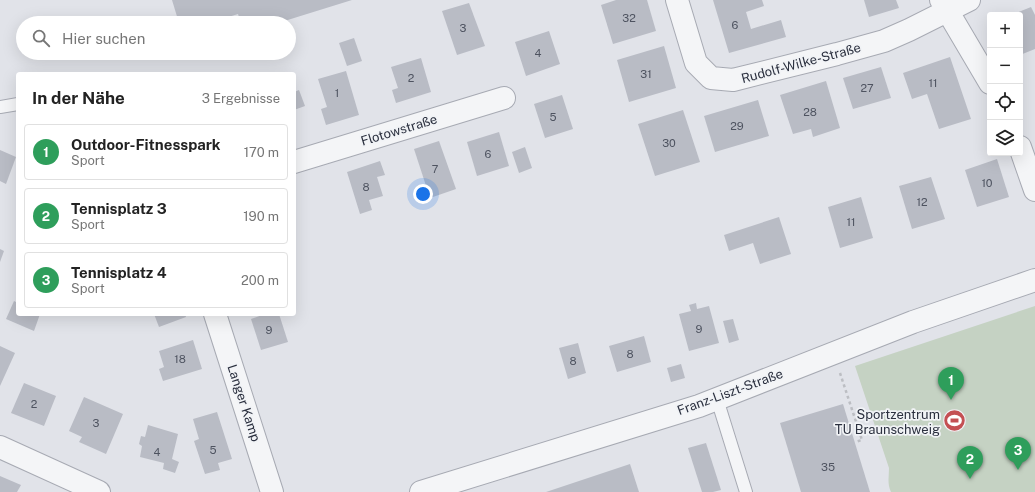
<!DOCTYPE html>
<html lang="de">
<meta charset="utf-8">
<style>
body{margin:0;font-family:"Public Sans",sans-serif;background:#f2f2f2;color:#222}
.controls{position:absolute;right:12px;top:12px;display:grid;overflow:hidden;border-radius:4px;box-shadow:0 4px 16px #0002}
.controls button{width:36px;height:36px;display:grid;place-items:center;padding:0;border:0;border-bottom:1px solid #e0e0e0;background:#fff;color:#222;font:20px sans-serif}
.you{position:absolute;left:423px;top:194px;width:14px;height:14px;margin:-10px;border:3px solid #fff;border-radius:50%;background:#1a73e8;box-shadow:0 0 0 6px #1a73e833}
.badge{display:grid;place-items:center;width:26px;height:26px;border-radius:50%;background:#c45053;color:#fff;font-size:13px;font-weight:700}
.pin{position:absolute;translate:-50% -33px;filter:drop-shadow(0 1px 2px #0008)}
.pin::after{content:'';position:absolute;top:21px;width:14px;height:12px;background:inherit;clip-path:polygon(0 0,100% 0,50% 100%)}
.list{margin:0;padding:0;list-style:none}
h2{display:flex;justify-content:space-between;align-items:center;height:52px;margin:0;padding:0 16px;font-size:17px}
h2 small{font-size:13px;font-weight:400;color:#767676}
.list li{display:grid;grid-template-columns:26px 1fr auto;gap:12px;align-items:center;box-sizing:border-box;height:56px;margin:0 8px 8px;padding:0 8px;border:1px solid #e0e0e0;border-radius:4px}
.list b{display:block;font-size:15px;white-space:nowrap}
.list p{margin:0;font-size:13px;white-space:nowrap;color:#767676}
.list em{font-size:13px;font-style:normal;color:#767676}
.icon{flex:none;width:22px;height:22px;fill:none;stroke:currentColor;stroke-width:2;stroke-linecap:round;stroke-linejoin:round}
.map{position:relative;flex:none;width:1035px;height:492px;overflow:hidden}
.search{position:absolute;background:#fff;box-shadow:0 4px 16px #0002;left:16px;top:16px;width:280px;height:44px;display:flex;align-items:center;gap:10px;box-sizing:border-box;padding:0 14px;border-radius:22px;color:#767676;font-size:15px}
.panel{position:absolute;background:#fff;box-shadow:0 4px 16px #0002;left:16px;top:72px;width:280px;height:244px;border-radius:4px}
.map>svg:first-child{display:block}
</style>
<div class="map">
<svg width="1035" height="492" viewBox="0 0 1035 492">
<rect width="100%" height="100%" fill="#e1e3e9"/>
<path fill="#c5d2c3" d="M1035,306V492H891C887,484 889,476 889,468L855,366Z"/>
<g fill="#b9bcc5">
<path d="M172,0H352L278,23H241L238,14L209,23H179Z"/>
<path d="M616,0H647L656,31L613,44L601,5Z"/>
<path d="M713,0H762L764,6L746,12L751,29L781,20L786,37L729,53Z"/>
<path d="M864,0H896L899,8L869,17Z"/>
<path d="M469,3L485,46L457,55L442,11Z"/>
<path d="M1031,7L1035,15V49L1020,55V15H1011Z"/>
<path d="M549,31L560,64L526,76L515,42Z"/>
<path d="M354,38L362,61L347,66L339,43Z"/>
<path d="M664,46L676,88L629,102L617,60Z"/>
<path d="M950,57L971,119L939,129L927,94L912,99L903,73Z"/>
<path d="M421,58L431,92L396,103L392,90L398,88L391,67Z"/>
<path d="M881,67L891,98L853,109L843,78Z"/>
<path d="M346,71L359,115L326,125L321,109L327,107L318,79Z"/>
<path d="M826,81L840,128L813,137L811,129L793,134L780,95Z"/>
<path d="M299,90L305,106L294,110V92Z"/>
<path d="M562,95L573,129L545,138L534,104Z"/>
<path d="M758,100L769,136L715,152L704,116Z"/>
<path d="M683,110L700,162L655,176L638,124Z"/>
<path d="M499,132L509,166L477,176L467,142Z"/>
<path d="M439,141L456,189L430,198L414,149Z"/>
<path d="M525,147L532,168L519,173L512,152Z"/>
<path d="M0,150L16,157L6,184L0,181Z"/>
<path d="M997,159L1009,197L977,207L965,170Z"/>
<path d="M380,161L385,175L377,177L383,196L369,200L372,210L360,214L347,172Z"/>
<path d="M931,177L945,219L912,229L899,186Z"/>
<path d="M861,197L873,238L840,248L828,207Z"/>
<path d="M779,217L791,254L760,264L753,243L729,251L724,235Z"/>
<path d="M0,249L4,251L0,262Z"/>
<path d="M14,301L18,303V314H40L34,331L6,319Z"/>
<path d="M696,303L697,309L709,306L719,343L689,351L679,314L691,311L689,305Z"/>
<path d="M154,314H185L186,317L159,327Z"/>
<path d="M265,314H279L288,342L261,350L251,319Z"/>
<path d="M733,319L739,340L729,343L723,321Z"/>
<path d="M644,336L651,362L617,372L609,346Z"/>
<path d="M193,340L202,369L163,381L159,369L164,367L159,351Z"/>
<path d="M578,343L586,373L568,379L559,348Z"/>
<path d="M0,346L15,353L0,386Z"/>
<path d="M681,364L685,378L671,382L667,368Z"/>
<path d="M24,383L56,396L44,426L11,413Z"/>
<path d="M84,397L123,414L106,454L79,442L82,437L69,431Z"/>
<path d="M843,404L870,492H801L780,423Z"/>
<path d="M217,412L232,459L218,463L220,470L205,474L194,441L199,439L193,419Z"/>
<path d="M148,425L178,434L172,459L179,462L175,473L163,469L164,463L140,457L142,446L139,444L141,436L145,437Z"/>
<path d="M706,443L721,490L713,492H702L688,448Z"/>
<path d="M630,464L639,492H546Z"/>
<path d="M0,476L21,485L17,492H0Z"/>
</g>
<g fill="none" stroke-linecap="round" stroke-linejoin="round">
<defs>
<g id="service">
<path d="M0,107L18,104"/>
<path d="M717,399L746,492"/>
</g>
<g id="minor">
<path d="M677,0L696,63L711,78L733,80L837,54L884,41L909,30L969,0"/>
<path d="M941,0L990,83"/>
<path d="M1020,147L1035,190"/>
<path d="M294,162L504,98"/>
<path d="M215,314L272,492"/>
<path d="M0,447L99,492"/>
<path d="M421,492L699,406L913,322L1035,280"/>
</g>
</defs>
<use href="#service" stroke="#a7aab3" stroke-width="14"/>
<use href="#minor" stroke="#a7aab3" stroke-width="24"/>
<path stroke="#bcbec3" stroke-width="2.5" stroke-dasharray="3 3" stroke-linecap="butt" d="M840,373L862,440L855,442"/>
<use href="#service" stroke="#f4f5f7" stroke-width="12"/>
<use href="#minor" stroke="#f4f5f7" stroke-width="22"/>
</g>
<defs>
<symbol id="stadium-disc" viewBox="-11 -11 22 22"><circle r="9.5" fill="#c45053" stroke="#f1f3f6"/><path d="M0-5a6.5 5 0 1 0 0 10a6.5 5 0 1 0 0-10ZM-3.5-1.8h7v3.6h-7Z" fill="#fff"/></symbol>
</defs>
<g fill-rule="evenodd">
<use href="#stadium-disc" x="942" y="408" width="25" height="25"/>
</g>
<g text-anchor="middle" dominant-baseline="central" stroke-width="3.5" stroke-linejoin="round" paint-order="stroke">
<g font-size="11" fill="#4e5360">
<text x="629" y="18">32</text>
<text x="735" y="25">6</text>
<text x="463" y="28">3</text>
<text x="538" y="53">4</text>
<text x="646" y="74">31</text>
<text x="411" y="78">2</text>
<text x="933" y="83">11</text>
<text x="867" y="88">27</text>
<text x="337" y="93">1</text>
<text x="810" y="112">28</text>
<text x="553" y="117">5</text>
<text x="737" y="126">29</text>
<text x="669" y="143">30</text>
<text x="488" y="154">6</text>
<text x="435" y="169">7</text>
<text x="987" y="183">10</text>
<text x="366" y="187">8</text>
<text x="922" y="202">12</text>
<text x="851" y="222">11</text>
<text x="699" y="329">9</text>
<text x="269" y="330">9</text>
<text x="630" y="354">8</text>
<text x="180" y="359">18</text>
<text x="573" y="361">8</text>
<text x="34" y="404">2</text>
<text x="96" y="423">3</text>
<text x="213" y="450">5</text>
<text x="157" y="452">4</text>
<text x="828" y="467">35</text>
</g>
<g font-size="13" fill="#2b303f" stroke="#f1f3f6">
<text transform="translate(801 63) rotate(-15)">Rudolf-Wilke-Straße</text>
<text transform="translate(399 130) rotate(-17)">Flotowstraße</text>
<text transform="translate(730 392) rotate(-20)">Franz-Liszt-Straße</text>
<text transform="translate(244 403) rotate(72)">Langer Kamp</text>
</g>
<g font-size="13" fill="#2b303f" stroke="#f1f3f6" text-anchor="end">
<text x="940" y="414">Sportzentrum<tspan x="940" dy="15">TU Braunschweig</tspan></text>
</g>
</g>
</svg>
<div class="controls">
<button>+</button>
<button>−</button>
<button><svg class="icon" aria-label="locate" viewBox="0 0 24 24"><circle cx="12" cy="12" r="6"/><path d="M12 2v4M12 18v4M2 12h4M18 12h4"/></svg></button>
<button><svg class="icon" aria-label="layers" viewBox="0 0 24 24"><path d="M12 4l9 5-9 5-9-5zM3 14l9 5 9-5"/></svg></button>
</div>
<div class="you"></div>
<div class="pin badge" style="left:951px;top:400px;background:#2e9e5b">1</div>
<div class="pin badge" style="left:970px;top:479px;background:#2e9e5b">2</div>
<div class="pin badge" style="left:1018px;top:470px;background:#2e9e5b">3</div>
<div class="search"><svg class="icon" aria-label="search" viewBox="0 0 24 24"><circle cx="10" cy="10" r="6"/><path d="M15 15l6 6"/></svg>Hier suchen</div>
<section class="panel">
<h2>In der Nähe<small>3 Ergebnisse</small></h2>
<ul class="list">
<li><span class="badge" style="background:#2e9e5b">1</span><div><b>Outdoor-Fitnesspark</b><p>Sport</p></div><em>170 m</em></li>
<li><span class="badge" style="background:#2e9e5b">2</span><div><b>Tennisplatz 3</b><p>Sport</p></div><em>190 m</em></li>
<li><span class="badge" style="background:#2e9e5b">3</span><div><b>Tennisplatz 4</b><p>Sport</p></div><em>200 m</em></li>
</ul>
</section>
</div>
